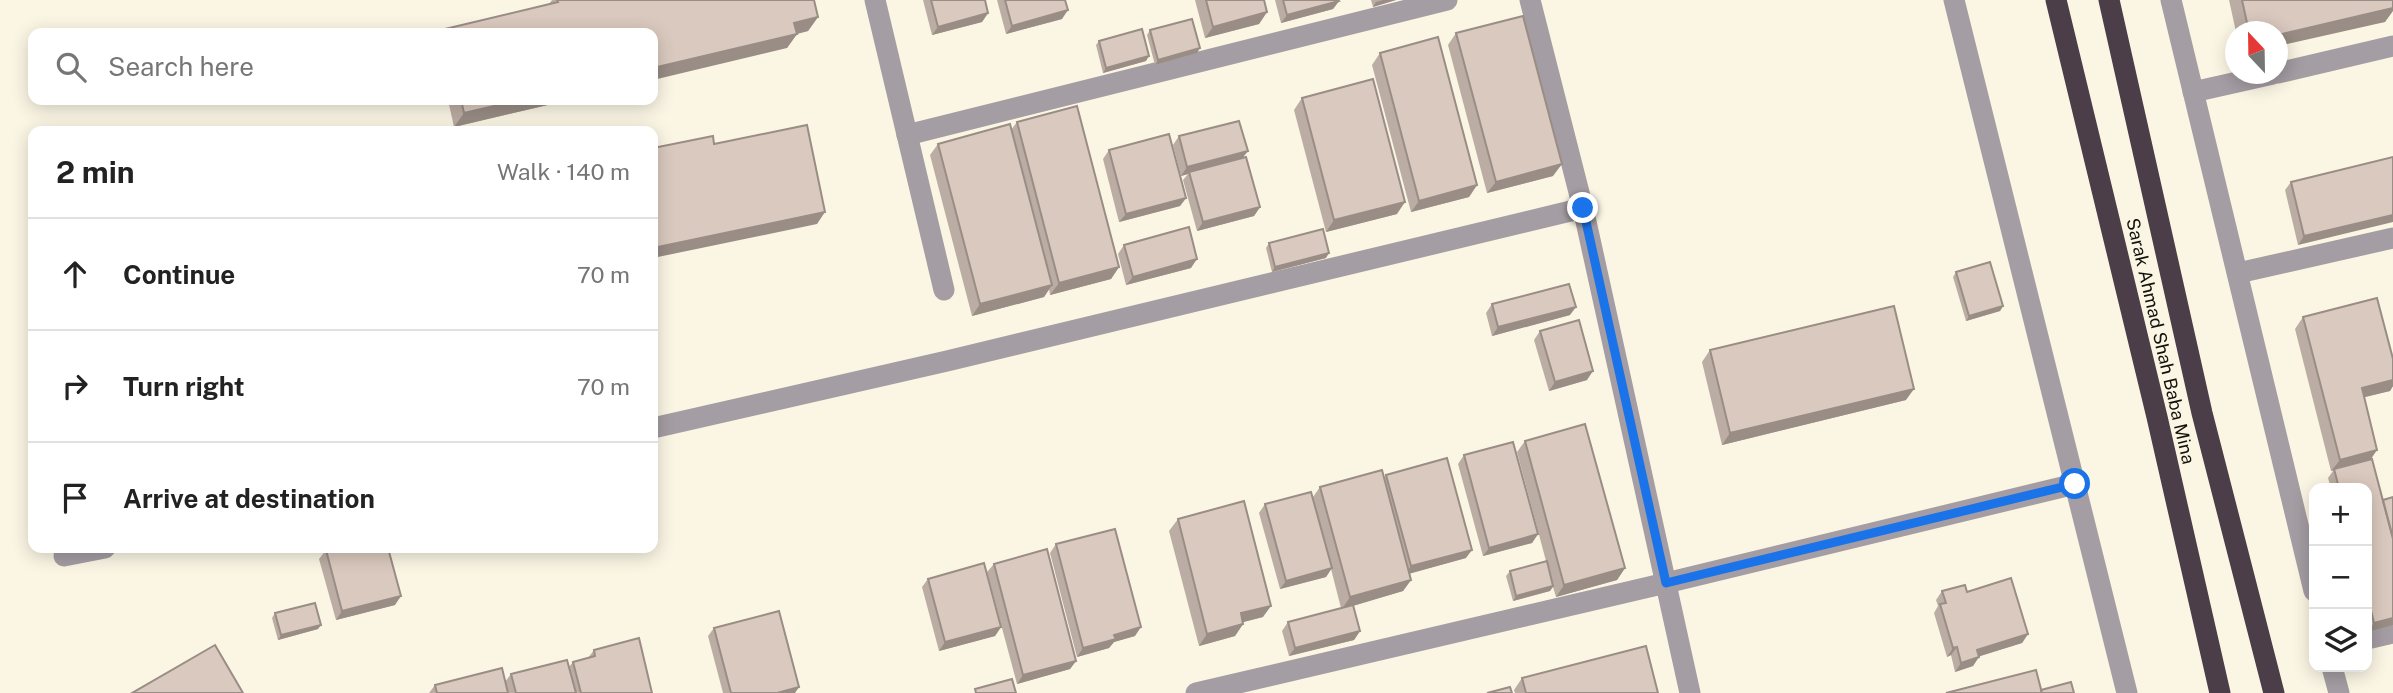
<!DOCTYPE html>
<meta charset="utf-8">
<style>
body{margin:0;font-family:"Public Sans",sans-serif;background:#f6f6f6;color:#222}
.controls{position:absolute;right:21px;bottom:21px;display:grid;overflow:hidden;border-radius:14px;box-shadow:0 4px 18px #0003}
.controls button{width:63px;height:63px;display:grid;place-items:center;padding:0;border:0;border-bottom:2px solid #e0e0e0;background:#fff;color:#222;font:35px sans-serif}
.compass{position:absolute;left:2225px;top:21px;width:63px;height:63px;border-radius:50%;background:#fff;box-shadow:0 4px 18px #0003;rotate:338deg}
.stop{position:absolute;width:21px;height:21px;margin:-16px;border:5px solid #1a73e8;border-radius:50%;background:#fff}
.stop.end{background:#1a73e8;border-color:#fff;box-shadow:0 2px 7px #0008}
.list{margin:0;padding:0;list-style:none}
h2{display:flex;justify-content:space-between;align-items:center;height:91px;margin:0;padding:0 28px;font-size:30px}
h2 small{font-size:23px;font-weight:400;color:#767676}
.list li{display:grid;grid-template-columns:46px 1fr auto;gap:21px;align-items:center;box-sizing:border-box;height:112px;padding:0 28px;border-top:2px solid #e0e0e0}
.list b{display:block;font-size:26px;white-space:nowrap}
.list em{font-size:23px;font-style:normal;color:#767676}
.icon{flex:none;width:38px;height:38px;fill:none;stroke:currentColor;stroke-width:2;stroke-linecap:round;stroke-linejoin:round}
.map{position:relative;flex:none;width:2393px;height:693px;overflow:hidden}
.search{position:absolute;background:#fff;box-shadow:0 4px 18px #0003;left:28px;top:28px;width:630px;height:77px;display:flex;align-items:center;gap:18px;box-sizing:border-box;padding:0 24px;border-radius:14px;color:#767676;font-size:26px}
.panel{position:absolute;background:#fff;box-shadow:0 4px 18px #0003;left:28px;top:126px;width:630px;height:427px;border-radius:14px}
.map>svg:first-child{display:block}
</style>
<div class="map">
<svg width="2393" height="693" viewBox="0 0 2393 693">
<rect width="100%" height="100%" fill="#fbf6e4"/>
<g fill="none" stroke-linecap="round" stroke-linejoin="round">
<g stroke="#a49da3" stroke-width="21">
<path d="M875,0L944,290"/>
<path d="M1530,0L1583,208L1690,693"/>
<path d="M1954,0L2127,693"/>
<path d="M2171,0L2314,591"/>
<path d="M2278,73L2393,46"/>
<path d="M2193,92L2273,74"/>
<path d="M907,135L1447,0"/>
<path d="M2238,273L2393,238"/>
<path d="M653,428L947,361L1583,208"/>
<path d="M64,556L105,548"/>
<path d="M2367,639L2393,633"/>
<path d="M2332,667L2339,693"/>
<path d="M1196,693L1666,583L2075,484"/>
</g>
<g stroke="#4b3e48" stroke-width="21">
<path d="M2056,0L2157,417L2220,693"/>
<path d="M2109,0L2202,413L2274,693"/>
</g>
</g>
<g fill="#bbada3">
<path d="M552,0H814L818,17L808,31L797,34L787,48L653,33H442L445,29L549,4Z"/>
<path d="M923,0H985L988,13L982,22L932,35Z"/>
<path d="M997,0H1065L1062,19L1006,34Z"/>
<path d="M1195,0H1264L1267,12L1259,24L1205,38Z"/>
<path d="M1275,0H1338L1339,1L1333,9L1281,23Z"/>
<path d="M1371,0H1396L1373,7Z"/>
<path d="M2229,0H2393L2385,22L2278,32H2236Z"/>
<path d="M1150,30L1197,53L1155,65L1147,35Z"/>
<path d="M1456,33L1553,176L1487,193L1448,45Z"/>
<path d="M1099,41L1146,61L1103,73L1096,45Z"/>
<path d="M1380,53L1477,185L1469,197L1411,212L1372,65Z"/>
<path d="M1302,98L1397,214L1326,232L1294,110Z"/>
<path d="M448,100H569L454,127Z"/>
<path d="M1017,122L1119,267L1111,279L1050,295L1049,289L1044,297L972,316L930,155L938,144L1011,130Z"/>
<path d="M1179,136L1243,158L1260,207L1254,216L1197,231L1183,180L1188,174L1181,176L1173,145Z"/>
<path d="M1109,150L1186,198L1180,206L1119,222L1103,159Z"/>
<path d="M2393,157L2298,245L2285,190L2291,182Z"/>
<path d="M1269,243L1326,258L1272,272L1266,248Z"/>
<path d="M1124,245L1191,268L1126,285L1118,254Z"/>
<path d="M1956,272L2003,306L2000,311L1966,321L1953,277Z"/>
<path d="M1492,304L1570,315L1492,336L1486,313Z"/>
<path d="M2303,317L2393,359V386L2390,391L2364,397L2371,460L2393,539V625L2368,632L2367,626V488H2331L2328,478L2333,471H2331L2295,329Z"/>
<path d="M1540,331L1587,380L1549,391L1534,340Z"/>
<path d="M1710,350L1906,400L1722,445L1702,362Z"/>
<path d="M1525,441L1625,568L1617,580L1556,597L1553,587L1550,591L1513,601L1506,576L1510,571L1546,561L1517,452Z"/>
<path d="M1464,455L1538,534L1532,543L1483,556L1458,464Z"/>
<path d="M1386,475L1466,558L1410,573L1411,580L1403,591L1353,606L1360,631L1354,640L1289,656L1282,631L1288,622L1341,608L1331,569L1326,577L1280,589L1259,513L1265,504L1313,497L1320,487L1384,478Z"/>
<path d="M1178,519L1263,617L1243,622V624L1235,636L1199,646L1169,531Z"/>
<path d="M1056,544L1135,636L1114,642L1109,648L1077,657L1050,553Z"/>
<path d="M326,550L395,605L336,620L319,559Z"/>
<path d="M994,564L1076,661L1070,669L1017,684L987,572Z"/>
<path d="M928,579L1001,627L995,636L939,651L922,587Z"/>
<path d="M1942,591L2028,634L2022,643L1979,656L1973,666L1955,672L1951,655L1947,657L1934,613L1938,606L1936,600Z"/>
<path d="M275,613L318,629L278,640L272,618Z"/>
<path d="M714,628L795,693H723L708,636Z"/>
<path d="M594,650L652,693H429L435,685L505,682L511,674L569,667L573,662L588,658Z"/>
<path d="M1522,678L1658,693H1515L1514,690Z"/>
</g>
<g fill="#998d85">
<path d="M1383,0H1396L1373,7L1376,2Z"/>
<path d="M1339,1L1333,9L1281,23L1287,15Z"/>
<path d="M2393,8V11L2385,22L2278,46V35Z"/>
<path d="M1068,10L1062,19L1006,34L1012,26Z"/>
<path d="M1267,12L1259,24L1205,38L1213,27Z"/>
<path d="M988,13L982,22L932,35L938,27Z"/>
<path d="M818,17L808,31L784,37L794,23Z"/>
<path d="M797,34L787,48L653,80V68Z"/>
<path d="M1200,48L1197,53L1155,65L1158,60Z"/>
<path d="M1149,56L1146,61L1103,73L1106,68Z"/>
<path d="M520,100H569L454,127L464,113Z"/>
<path d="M1248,151L1241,160L1189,172L1188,174L1181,176L1187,167Z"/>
<path d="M1562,164L1553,176L1487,193L1496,182Z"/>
<path d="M1477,185L1469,197L1411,212L1419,201Z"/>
<path d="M1186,198L1180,206L1119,222L1126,214Z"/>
<path d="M1405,202L1397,214L1326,232L1334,220Z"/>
<path d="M1260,207L1254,216L1197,231L1203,222Z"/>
<path d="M825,212L817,224L653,258V248Z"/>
<path d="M2393,215V222L2298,245L2304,236Z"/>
<path d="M1329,253L1326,258L1272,272L1275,267Z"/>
<path d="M1197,259L1191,268L1126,285L1133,277Z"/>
<path d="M1119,267L1111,279L1050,295L1059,283Z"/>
<path d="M1052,285L1044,297L972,316L980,304Z"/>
<path d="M2003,306L2000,311L1966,321L1969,316Z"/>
<path d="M1576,307L1570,315L1492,336L1498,327Z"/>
<path d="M1593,371L1587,380L1549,391L1555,382Z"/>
<path d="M2393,380V386L2390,391L2353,400L2362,388Z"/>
<path d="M1914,389L1906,400L1722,445L1730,433Z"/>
<path d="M2377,450L2369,462L2334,469L2331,471L2340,460Z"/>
<path d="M1538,534L1532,543L1483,556L1489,548Z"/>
<path d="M1472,550L1466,558L1405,575L1411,566Z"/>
<path d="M1332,568L1326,577L1280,589L1286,581Z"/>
<path d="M1625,568L1617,580L1556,597L1564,585Z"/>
<path d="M1411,580L1403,591L1342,609L1350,597Z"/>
<path d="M1553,586L1550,591L1513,601L1516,596Z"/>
<path d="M401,596L395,605L336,620L342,611Z"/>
<path d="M1271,606L1263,617L1232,625L1241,613Z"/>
<path d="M2393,618V625L2368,632L2374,623Z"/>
<path d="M1243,624L1235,636L1199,646L1207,634Z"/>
<path d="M321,625L318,629L278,640L281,635Z"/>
<path d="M1001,627L995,636L939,651L945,642Z"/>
<path d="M1141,627L1135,636L1114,642L1109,648L1077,657L1083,648L1114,635Z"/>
<path d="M1360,631L1354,640L1289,656L1295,648Z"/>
<path d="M2028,634L2022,643L1971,659L1977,650Z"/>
<path d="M1957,647L1951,655L1947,657L1953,648Z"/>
<path d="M1979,657L1973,666L1955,672L1961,663Z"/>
<path d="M1076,661L1070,669L1017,684L1023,675Z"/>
<path d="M799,687L795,693H777Z"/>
</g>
<g fill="#dac9be" stroke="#998d85" stroke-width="2">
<path d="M557,0H814L818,17L794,23L797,34L653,68V33H446L445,29L558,2Z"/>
<path d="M931,0H985L988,13L938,27Z"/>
<path d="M1005,0H1065L1068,10L1012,26Z"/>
<path d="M1206,0H1264L1267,12L1213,27Z"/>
<path d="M1283,0H1338L1339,1L1287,15Z"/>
<path d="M2242,0H2393V8L2278,35V32H2249Z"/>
<path d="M1523,16L1562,164L1496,182L1456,33Z"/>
<path d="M1192,19L1200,48L1158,60L1150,30Z"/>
<path d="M1142,29L1149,56L1106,68L1099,41Z"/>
<path d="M1438,37L1477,185L1419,201L1380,53Z"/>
<path d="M1373,79L1405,202L1334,220L1302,98Z"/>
<path d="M461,100H520L464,113Z"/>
<path d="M1077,106L1119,267L1059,283L1017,122Z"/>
<path d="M1239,121L1248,151L1187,167L1179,136Z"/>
<path d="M1010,124L1052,285L980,304L938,144Z"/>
<path d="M807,125L825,212L653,248V148L713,136L714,144Z"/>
<path d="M1169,134L1186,198L1126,214L1109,150Z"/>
<path d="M1246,157L1260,207L1203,222L1189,172Z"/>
<path d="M2393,157V215L2304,236L2291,182Z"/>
<path d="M1189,227L1197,259L1133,277L1124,245Z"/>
<path d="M1323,229L1329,253L1275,267L1269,243Z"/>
<path d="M1990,262L2003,306L1969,316L1956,272Z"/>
<path d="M1569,284L1576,307L1498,327L1492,304Z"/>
<path d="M2377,298L2393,359V380L2362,388L2377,450L2340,460L2303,317Z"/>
<path d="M1894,306L1914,389L1730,433L1710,350Z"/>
<path d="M1579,320L1593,371L1555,382L1540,331Z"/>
<path d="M1585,424L1625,568L1564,585L1525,441Z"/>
<path d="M1513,442L1538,534L1489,548L1464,455Z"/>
<path d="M1447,458L1472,550L1411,566L1386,475Z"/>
<path d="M2372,459L2393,539V618L2374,623L2367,594V488H2339L2334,469Z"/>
<path d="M1382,470L1411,580L1350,597L1320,487Z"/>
<path d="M1311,492L1332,568L1286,581L1265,504Z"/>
<path d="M2393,497V534H2392L2383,500Z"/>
<path d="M1244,501L1271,606L1241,613L1243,624L1207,634L1178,519Z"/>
<path d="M1115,529L1141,627L1114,635L1116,639L1083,648L1056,544Z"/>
<path d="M334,548H388L401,596L342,611L326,550Z"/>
<path d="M1047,549L1076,661L1023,675L994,564Z"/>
<path d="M1547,561L1553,586L1516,596L1510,571Z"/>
<path d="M984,563L1001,627L945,642L928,579Z"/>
<path d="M2011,578L2028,634L1977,650L1979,657L1961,663L1957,647L1953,648L1940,604L1946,603L1942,591L1965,585L1967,592Z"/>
<path d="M315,603L321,625L281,635L275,613Z"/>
<path d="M1353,605L1360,631L1295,648L1288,622Z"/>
<path d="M779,611L799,687L777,693H731L714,628Z"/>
<path d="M639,638L652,693H581L573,662L595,656L594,650Z"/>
<path d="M215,645L243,693H132Z"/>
<path d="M1646,646L1658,693H1526L1522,678Z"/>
<path d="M567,660L576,693H516L511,674Z"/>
<path d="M502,668L508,693H437L435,685Z"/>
<path d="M2036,670L2042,693H1946Z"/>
<path d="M1012,679L1016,693H976L975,689Z"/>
<path d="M2071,682L2074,693H2042L2041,690Z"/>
<path d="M1510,687L1512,693H1487Z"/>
</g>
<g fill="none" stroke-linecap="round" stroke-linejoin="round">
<path stroke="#1a73e8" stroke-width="9" d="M1583,208L1666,583L2075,484"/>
</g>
<g text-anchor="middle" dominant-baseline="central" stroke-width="5" stroke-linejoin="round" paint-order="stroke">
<g font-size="18" fill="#12110b" stroke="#fbf6e4">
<text transform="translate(2161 341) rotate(77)">Sarak Ahmad Shah Baba Mina</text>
</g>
</g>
</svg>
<div class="controls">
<button>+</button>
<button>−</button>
<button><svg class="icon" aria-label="layers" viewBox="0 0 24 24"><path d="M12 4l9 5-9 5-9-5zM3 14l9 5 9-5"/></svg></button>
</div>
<svg class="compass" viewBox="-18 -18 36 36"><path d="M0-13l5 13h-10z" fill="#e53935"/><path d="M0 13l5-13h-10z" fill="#767676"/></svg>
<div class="stop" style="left:2075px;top:484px"></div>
<div class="stop end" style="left:1583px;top:208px"></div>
<div class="search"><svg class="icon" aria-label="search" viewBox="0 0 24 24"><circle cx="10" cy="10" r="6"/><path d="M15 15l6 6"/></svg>Search here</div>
<section class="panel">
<h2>2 min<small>Walk · 140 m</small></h2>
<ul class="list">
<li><svg class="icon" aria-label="ahead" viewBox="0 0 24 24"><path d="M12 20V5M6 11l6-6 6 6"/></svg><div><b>Continue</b></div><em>70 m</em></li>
<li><svg class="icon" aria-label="right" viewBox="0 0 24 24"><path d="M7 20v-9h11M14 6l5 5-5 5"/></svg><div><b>Turn right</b></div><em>70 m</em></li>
<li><svg class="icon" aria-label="arrive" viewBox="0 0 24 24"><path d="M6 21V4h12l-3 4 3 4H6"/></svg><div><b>Arrive at destination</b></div></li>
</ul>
</section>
</div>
